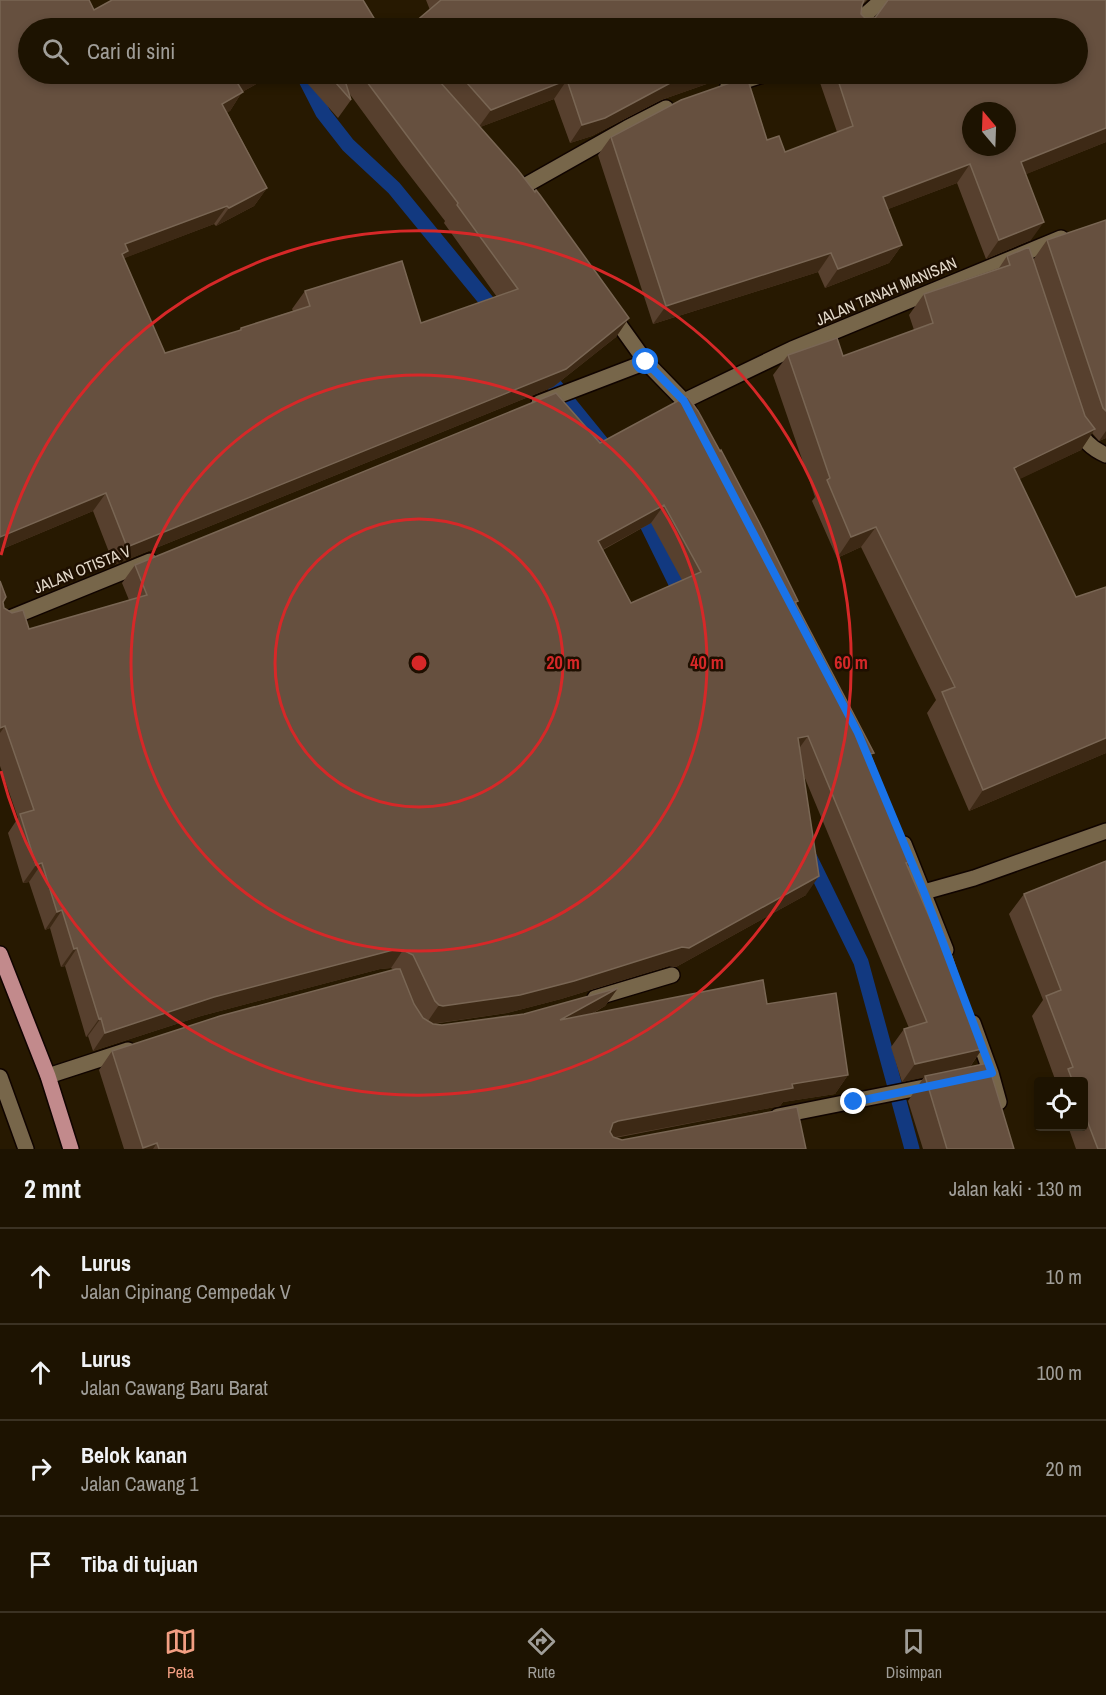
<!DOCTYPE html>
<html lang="id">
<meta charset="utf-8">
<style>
body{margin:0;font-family:"Archivo Narrow",sans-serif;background:#2a2010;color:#f1f3f6}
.controls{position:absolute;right:18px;bottom:18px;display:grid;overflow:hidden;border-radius:6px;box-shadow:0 3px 9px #0003}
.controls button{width:54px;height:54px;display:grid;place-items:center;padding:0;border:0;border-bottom:2px solid #3b3223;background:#1d1301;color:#f1f3f6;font:30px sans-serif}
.compass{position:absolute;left:962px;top:102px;width:54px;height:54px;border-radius:50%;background:#1d1301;box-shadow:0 3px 9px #0003;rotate:341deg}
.stop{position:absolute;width:18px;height:18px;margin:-14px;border:4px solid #1a73e8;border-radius:50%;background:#fff}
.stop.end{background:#1a73e8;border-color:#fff;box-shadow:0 2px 6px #0008}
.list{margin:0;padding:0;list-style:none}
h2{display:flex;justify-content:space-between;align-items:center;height:78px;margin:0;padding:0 24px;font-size:26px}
h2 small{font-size:20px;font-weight:400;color:#a09e99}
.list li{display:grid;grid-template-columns:39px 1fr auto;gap:18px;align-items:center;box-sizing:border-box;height:96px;padding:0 24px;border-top:2px solid #3b3223}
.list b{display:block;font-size:22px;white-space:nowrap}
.list p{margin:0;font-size:20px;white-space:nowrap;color:#a09e99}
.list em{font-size:20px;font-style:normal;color:#a09e99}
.icon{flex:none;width:33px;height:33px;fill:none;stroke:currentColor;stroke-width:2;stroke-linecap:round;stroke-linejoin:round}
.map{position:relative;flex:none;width:1106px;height:1149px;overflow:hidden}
.search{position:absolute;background:#1d1301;box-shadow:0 3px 9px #0003;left:18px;right:18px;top:18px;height:66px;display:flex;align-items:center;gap:15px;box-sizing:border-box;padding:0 21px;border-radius:33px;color:#a09e99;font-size:22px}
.sheet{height:462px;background:#1d1301}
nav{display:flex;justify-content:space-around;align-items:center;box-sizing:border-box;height:84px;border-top:2px solid #3b3223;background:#1d1301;font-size:16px;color:#a09e99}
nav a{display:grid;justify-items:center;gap:3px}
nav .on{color:#f39f83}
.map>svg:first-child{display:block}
</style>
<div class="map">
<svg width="1106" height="1149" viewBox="0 0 1106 1149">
<rect width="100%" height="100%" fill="#271901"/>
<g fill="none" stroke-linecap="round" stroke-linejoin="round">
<g stroke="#123980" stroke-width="15">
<path d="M303,74L323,113L348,145L394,188L498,315"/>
<path d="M543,371L613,457"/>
<path d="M639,508L684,600"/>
<path d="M810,858L861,962L912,1149"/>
</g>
<defs>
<path id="lane" d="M0,1077L26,1149"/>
<g id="street">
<path d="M857,28L865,15L882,0"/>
<path d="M728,86L766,74"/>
<path d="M519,189L627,128L666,108"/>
<path d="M611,313L646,362L684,401L692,417"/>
<path d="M684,401L792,349L1061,238"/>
<path d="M539,403L646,362"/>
<path d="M1076,425C1082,440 1092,449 1106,455"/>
<path d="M0,622L150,561"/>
<path d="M904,844L946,950"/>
<path d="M924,892L974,878L1106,831"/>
<path d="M595,998L672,975"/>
<path d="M973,1023L991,1073L999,1102"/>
<path d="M48,1076L128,1050"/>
<path d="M778,1116L934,1085"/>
</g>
<path id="primary" d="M0,954L48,1076L71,1149"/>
</defs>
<use href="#lane" stroke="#100400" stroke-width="18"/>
<use href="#street" stroke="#100400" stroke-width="18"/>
<use href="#primary" stroke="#100400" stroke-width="18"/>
<use href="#lane" stroke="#77664a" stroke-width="15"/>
<use href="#street" stroke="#77664a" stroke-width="15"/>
<use href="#primary" stroke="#c28a8c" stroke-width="15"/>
</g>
<g fill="#57402e" fill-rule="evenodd">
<path d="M0,0H89L94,10L112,0H363L380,28H28V74H274L242,92L230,111L227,112L267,188L254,206L216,226L214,224L124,258L165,353L239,331L241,328L293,311L292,309L305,291L402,261L421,323L497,297L444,223L445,221L401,164L349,93L351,100L338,118L299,74H735L661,100L592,136L570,143L554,99L480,127L518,170L535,192L536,190L540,195L629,318L616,337L553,387L114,565L93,511L0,550Z"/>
<path d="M426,0H867L862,5L861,14L865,18L1106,0V142L1026,174L1031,240L986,259L957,183L888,209L902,245L889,263L825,288L818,272L653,324L598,155L611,137L767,140L785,152L837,132L817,74H1077V28L430,10Z"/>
<path d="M1106,220V438L1099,441L1092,433L1081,450L1019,479L1076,597L1106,587V753L969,811L927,713L936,700L861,547L837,558L812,501L815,497L773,375L788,355L843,356L914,330L909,315L924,294L999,268L1007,256L1033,260L1047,240Z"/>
<path d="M600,443L798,601L796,604L871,756L912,861L908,867L982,1049L970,1067L1014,1149H923L908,1101L924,1077L902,1082L891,1047L904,1029L909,1028L804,776L806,895L676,967L669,966L561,999L507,1013L433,1024L442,1025L524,1014L618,988L605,1006L592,1014L767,1004L848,1075L835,1094L783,1102L780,1106L615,1138L622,1140L806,1149H124L99,1070L112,1051L394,970L391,968L380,969L201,1016L93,1051L88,1036L86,1037L65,966L61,967L50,928L45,930L29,882L23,883L8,833L18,818L0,766V581L4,608L29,629L129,600L122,583L135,565ZM651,523L682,580L631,603L603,550Z"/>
<path d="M1106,861V1149H1076L1068,1126H1083V1082H1056L1032,1016L1043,1000L1009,914L1024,894Z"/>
</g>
<g fill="#3d2915">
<path d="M256,74H274L242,92L230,111L209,122L222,104L238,84Z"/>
<path d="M696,74H735L661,100L592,136L570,143L582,125L674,81Z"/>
<path d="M567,80L554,99L478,128L491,110Z"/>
<path d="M1106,128V142L1009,181L1021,162Z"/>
<path d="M970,164L957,183L870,216L883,197Z"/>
<path d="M267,188L254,206L216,226L229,208Z"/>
<path d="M227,206L214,224L117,261L125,244Z"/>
<path d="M1044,222L1031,240L986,259L999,240Z"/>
<path d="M902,245L889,263L825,288L838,269Z"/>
<path d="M831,253L818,272L653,324L666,306Z"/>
<path d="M629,318L616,337L553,387L114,565L127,547Z"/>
<path d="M1095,429L1081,450L999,489L1014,468Z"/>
<path d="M1106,431V438L1099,441Z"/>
<path d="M106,493L93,511L0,550V537Z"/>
<path d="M664,505L651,523L585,559L598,541Z"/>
<path d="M876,527L861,547L837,558L851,537Z"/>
<path d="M5,726L0,733V728Z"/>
<path d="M808,736L795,754L798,738Z"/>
<path d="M1106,738V753L969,811L983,790Z"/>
<path d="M42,863L29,882L23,883L36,865Z"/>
<path d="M819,876L806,895L676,967L669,966L561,999L507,1013L430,1024H426L439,1005Z"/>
<path d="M62,910L50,928L45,930L57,912Z"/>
<path d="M77,948L65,966L61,967L74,949Z"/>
<path d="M393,950H403L391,968L380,969L201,1016L93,1051L105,1033L214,997Z"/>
<path d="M618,988L605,1006L547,1039L560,1020Z"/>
<path d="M101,1018L88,1036L86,1037L99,1019Z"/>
<path d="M982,1049L969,1068L902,1082L915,1064Z"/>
<path d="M848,1075L835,1094L783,1102L780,1106L605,1139L613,1123L618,1121L792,1084Z"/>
<path d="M157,1143L153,1149H142L143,1148Z"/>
</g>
<g fill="#66503f" stroke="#796654" stroke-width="1.5" fill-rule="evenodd">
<path d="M0,0H89L94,10L112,0H363L380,28H28V74H256L238,84L243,92L222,104L267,188L229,208L227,206L125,244L128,251L122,254L165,353L241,330V328L310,306L305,291L402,261L421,323L518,289L457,205L458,203L414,145L361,74H433L518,170L535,192L536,190L540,195L629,318L566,369L127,547L106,493L0,537Z"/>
<path d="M441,0H864L862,5L861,14L865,18H875L888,0H1106V128L1021,162L1044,222L999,240L970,164L883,197L902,245L838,269L831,253L666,306L611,137L681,100L747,77L767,140L779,136L785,152L853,126L836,74H1077V28H408ZM971,111H1007V147H971Z"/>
<path d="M328,74H343L351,100Z"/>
<path d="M459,74H696L674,81L605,118L582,125L567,80L491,110Z"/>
<path d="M1106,220V411L1103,408L1047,240Z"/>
<path d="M1029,247L1085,416L1095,429L1014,468L1076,597L1106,587V738L983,790L942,692L955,687L876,527L851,537L827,480L830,478L788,355L837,338L843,356L933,323L924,294L1010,265L1007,256Z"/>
<path d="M556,393L600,443L687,396L698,411L720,451L721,450L760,524L798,601L795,602L874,753L870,754L912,861L906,863L936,932L943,929L982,1049L915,1064L904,1029L927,1022L808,736L798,738L819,876L689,948L682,947L574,981L520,995L443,1006L439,1005L435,1001L413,955L403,950H393L214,997L105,1033L101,1018L99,1019L77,948L74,949L62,910L57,912L42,863L36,865L20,814L34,810L5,726L0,728V581L6,597L3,602L4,608L12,613L23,610L29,629L147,595L135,565ZM664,505L701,572L631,603L598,541Z"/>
<path d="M1106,861V1149H1098L1083,1110V1082H1073L1068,1069L1073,1067L1046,996L1061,990L1024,894Z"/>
<path d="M396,969H400L414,1004L423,1018L433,1024L442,1025L524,1014L618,988L560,1020L763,980L767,1004L836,993L848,1075L792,1084L793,1088L618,1121L613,1123L610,1132L613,1137L622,1140L797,1107L806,1149H159L157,1143L143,1148L112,1051L220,1016Z"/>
<path d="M988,1063L1014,1149H947L925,1076Z"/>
</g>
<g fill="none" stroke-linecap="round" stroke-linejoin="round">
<path stroke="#1a73e8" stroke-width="8" d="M646,362L684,401L858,733L924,892L992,1073L854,1102"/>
</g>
<g fill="none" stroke="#d62828" stroke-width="3">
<circle cx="419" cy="663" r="144"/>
<circle cx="419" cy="663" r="288"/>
<path d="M1 555A432 432 0 1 1 1 771"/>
</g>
<g text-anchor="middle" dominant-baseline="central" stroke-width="5" stroke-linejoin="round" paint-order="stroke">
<g font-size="16" fill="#e3d9ca" stroke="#1e0f00">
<text transform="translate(886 291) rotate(-23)">JALAN TANAH MANISAN</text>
<text transform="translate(82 569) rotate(-22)">JALAN OTISTA V</text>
</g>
</g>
<circle cx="419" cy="663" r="9" fill="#d62828" stroke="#1e0f00" stroke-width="3"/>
<g font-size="18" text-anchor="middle" font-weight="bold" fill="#d62828" stroke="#1e0f00" stroke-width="5" stroke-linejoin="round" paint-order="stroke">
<text x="563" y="669">20 m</text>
<text x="707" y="669">40 m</text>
<text x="851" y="669">60 m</text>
</g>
</svg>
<div class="controls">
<button><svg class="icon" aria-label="locate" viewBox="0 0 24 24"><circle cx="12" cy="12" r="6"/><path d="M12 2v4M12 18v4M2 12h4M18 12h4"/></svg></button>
</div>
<svg class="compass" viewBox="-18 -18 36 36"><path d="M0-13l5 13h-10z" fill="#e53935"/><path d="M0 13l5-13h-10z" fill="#a09e99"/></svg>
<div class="stop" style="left:646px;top:362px"></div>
<div class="stop end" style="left:854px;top:1102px"></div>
<div class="search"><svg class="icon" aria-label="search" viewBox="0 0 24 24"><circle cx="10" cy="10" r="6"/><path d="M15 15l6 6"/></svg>Cari di sini</div>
</div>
<section class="sheet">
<h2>2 mnt<small>Jalan kaki · 130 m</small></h2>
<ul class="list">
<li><svg class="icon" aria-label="ahead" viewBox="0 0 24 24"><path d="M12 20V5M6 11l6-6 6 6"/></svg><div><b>Lurus</b><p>Jalan Cipinang Cempedak V</p></div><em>10 m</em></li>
<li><svg class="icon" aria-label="ahead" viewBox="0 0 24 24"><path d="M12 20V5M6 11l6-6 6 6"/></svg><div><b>Lurus</b><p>Jalan Cawang Baru Barat</p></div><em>100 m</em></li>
<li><svg class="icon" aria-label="right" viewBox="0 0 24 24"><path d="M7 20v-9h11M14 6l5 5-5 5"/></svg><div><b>Belok kanan</b><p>Jalan Cawang 1</p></div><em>20 m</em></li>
<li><svg class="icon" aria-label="arrive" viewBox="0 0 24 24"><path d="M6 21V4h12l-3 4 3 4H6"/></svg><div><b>Tiba di tujuan</b></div></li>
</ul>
</section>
<nav>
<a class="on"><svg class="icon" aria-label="map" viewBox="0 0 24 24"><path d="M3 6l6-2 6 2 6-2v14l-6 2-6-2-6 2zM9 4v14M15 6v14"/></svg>Peta</a>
<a><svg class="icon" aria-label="directions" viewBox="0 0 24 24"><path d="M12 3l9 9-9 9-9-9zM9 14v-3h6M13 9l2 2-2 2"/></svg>Rute</a>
<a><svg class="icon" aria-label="saved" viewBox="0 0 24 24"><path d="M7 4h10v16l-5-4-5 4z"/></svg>Disimpan</a>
</nav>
